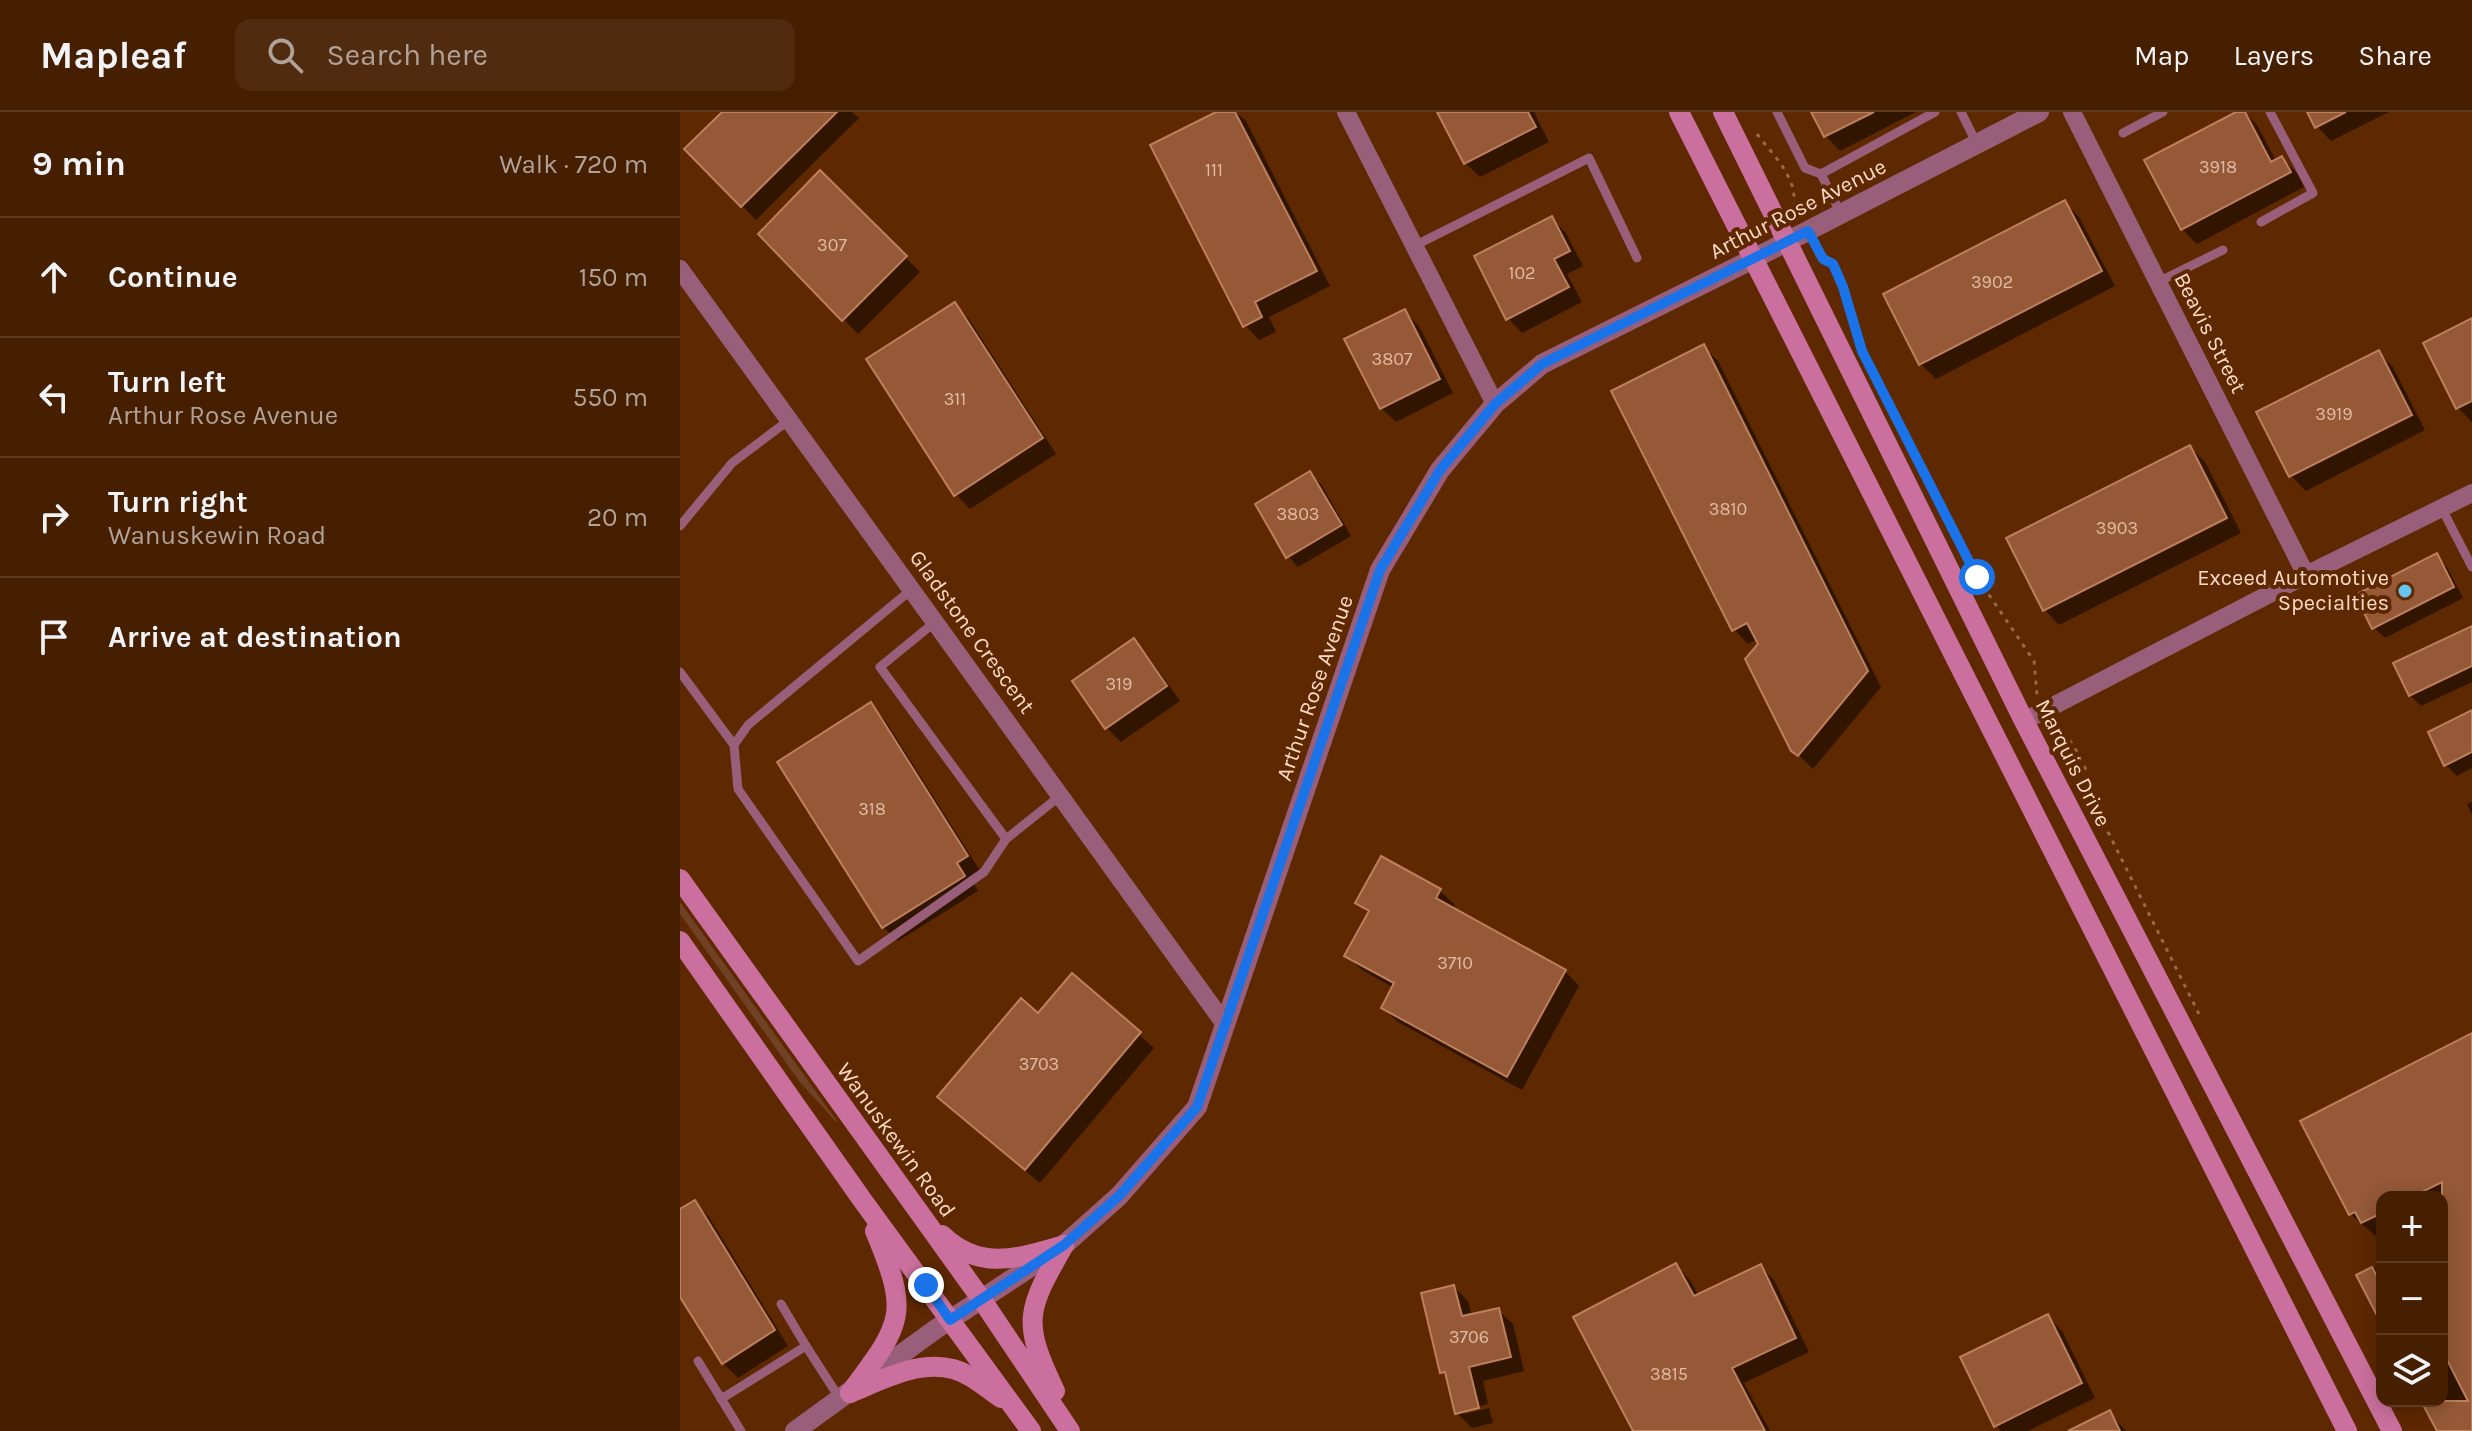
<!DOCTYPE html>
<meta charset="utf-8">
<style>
body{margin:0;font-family:Karla,sans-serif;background:#502b0f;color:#f1f3f6}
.controls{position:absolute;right:24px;bottom:24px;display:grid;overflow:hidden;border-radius:16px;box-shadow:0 4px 20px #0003}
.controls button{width:72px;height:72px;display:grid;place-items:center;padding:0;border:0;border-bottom:2px solid #5e3c22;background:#461e00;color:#f1f3f6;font:40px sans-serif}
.stop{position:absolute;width:24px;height:24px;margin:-18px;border:6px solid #1a73e8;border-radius:50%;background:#fff}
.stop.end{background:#1a73e8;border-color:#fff;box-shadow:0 2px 8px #0008}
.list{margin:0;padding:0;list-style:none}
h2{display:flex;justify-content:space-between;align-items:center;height:104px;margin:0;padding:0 32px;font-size:34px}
h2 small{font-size:26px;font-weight:400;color:#b0a299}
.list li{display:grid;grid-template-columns:52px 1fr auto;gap:24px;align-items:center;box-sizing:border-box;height:120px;padding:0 32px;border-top:2px solid #5e3c22}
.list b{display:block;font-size:30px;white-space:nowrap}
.list p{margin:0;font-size:26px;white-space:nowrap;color:#b0a299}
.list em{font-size:26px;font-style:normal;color:#b0a299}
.icon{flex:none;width:44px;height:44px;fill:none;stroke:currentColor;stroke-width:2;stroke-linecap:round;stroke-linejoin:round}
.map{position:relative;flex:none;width:1792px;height:1319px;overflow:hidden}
header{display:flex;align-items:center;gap:48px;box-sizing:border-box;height:112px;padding:0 40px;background:#461e00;border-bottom:2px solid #5e3c22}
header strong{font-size:38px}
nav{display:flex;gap:44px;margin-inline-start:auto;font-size:28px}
.search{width:560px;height:72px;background:#502b0f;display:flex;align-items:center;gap:20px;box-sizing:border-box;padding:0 28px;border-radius:16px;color:#b0a299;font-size:30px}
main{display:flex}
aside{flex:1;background:#461e00}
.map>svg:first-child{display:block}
</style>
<header>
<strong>Mapleaf</strong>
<div class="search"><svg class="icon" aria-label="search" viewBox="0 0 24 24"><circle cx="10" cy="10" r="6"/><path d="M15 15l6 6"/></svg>Search here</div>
<nav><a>Map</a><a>Layers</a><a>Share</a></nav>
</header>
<main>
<aside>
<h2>9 min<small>Walk · 720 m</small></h2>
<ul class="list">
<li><svg class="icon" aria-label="ahead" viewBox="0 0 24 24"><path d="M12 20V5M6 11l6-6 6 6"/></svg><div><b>Continue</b></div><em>150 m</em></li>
<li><svg class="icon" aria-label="left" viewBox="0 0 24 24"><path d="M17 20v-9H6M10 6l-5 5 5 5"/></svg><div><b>Turn left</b><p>Arthur Rose Avenue</p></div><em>550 m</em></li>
<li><svg class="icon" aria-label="right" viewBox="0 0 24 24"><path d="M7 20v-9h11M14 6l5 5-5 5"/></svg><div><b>Turn right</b><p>Wanuskewin Road</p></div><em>20 m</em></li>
<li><svg class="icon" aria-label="arrive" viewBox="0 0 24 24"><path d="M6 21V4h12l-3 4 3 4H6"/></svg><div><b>Arrive at destination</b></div></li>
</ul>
</aside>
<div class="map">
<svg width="1792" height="1319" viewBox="0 0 1792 1319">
<rect width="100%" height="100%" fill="#5e2800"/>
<path fill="#714125" d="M0,790L157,1009L156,1010L119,969L0,802Z"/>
<g fill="#0007">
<path d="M44,0H172L179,6L76,108L7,37Z"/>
<path d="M540,0H556L566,9L650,174L589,205L596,220L579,228L565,213Z"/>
<path d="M759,0H854L869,30L800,65L785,51Z"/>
<path d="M1133,0H1236L1160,39L1146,24Z"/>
<path d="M1560,0H1565L1577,13L1596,49L1602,46L1617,61L1624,75L1517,132L1502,117Z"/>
<path d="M1629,0H1709L1651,29L1637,14Z"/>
<path d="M140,61L240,160L178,222L81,122Z"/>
<path d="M1384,90L1399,105L1435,174L1256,267L1241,252L1205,183Z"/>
<path d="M872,107L886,121L903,154L887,162L902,190L842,221L828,206Z"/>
<path d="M275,193L289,207L376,342L290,397L276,382Z"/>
<path d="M724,199L739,214L773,281L716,310L701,296Z"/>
<path d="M1792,208V310L1778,296Z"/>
<path d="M1023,235L1038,249L1201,575L1133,657L1113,638L1078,527L1068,532L1054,517Z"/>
<path d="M1698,240L1713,255L1745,318L1626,379L1611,364L1579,301Z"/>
<path d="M1510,335L1525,350L1561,421L1379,513L1365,498L1328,427Z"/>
<path d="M630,362L641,372L671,424L618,455L608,444Z"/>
<path d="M1756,444L1767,455L1783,486L1705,526L1694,515Z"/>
<path d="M1792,516V570L1741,594L1730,583Z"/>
<path d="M454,529L468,544L500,589L441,630L426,615Z"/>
<path d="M190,593L205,608L301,760L290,766L298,779L218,829L203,815Z"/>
<path d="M1792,600V656L1777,664L1766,653Z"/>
<path d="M1792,690V703L1787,692Z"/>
<path d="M760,779L775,793L772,798L885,859L899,874L842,978L718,910L703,896L714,876L682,858L667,844L689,802L678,791Z"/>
<path d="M392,864L474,936L360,1071L275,999Z"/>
<path d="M1792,923V1319H1759L1743,1289H1762V1085H1702V1122L1697,1125L1670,1102Z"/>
<path d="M14,1090L29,1105L108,1234L58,1266L43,1251L0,1181V1100Z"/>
<path d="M1702,1152V1208L1679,1164Z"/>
<path d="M996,1153L1010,1168L1019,1184L1080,1154L1094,1168L1129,1240L1064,1271L1090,1319H955Z"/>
<path d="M774,1175L788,1189L792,1204L818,1198L833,1212L844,1259L803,1269L808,1292L785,1298V1302L809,1296L813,1311L792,1316L777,1301L769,1267L762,1260Z"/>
<path d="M1368,1205L1382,1219L1415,1286L1348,1319H1321L1316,1313Z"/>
<path d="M1429,1300L1446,1319H1392Z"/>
</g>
<g fill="#955937" stroke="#be7f5c" stroke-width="2">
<path d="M42,0H157L61,95L4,37Z"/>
<path d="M536,0H555L637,159L575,190L582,205L563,215L470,33Z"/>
<path d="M757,0H848L856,15L784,52Z"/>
<path d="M1131,0H1194L1144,25Z"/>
<path d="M1556,0H1565L1591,50L1602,44L1611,60L1501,118L1464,48Z"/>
<path d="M1627,0H1666L1635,16Z"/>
<path d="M140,58L227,144L162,209L78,122Z"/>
<path d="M1385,88L1422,159L1239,253L1203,182Z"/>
<path d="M872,104L890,139L874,147L889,175L826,208L794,144Z"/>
<path d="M275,190L363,326L274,384L186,247Z"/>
<path d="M725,197L760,267L700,297L664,227Z"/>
<path d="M1792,206V289L1776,297L1743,231Z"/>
<path d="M1024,232L1188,559L1118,644L1111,639L1065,547L1078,532L1067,511L1052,519L931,279Z"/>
<path d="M1699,238L1732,303L1609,365L1576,300Z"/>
<path d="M1510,333L1547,406L1363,499L1326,426Z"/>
<path d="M630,359L662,413L606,446L575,392Z"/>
<path d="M1757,441L1774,475L1692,517L1675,483Z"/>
<path d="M1792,514V554L1729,584L1713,551Z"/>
<path d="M454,526L487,574L425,617L392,569Z"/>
<path d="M191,590L288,744L277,751L285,764L202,816L97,650Z"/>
<path d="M1792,598V640L1764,654L1748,620Z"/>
<path d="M701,744L761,777L756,786L886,858L827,965L701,896L714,871L664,844L689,799L675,791Z"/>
<path d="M392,861L461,920L345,1058L257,985L341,886L358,901Z"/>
<path d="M1792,921V1319H1757L1741,1289H1788L1762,1238V1070L1732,1085H1702V1101L1681,1111L1675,1100L1669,1103L1620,1009Z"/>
<path d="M15,1088L95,1218L42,1252L0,1185V1097Z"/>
<path d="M996,1151L1014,1184L1081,1152L1116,1226L1052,1256L1085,1319H953L893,1205Z"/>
<path d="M1692,1155L1702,1174V1213L1676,1163Z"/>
<path d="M774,1173L782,1204L819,1196L831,1245L789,1255L799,1296L775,1302L765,1260L760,1261L741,1181Z"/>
<path d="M1368,1202L1402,1271L1314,1315L1280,1245Z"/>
<path d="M1430,1298L1440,1319H1388Z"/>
</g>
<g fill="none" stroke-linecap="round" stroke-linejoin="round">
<g stroke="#986949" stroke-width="3" stroke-dasharray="4 6" stroke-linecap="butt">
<path d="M1077,22C1089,38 1104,52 1111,71C1116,81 1112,91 1118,102"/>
<path d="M1137,137L1143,147L1153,152L1163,175L1179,228"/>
<path d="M1265,404L1297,465L1354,549L1357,583"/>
<path d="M1372,618L1391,630L1403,650L1422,708L1519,902"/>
</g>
<g stroke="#985e7a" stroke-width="9">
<path d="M1097,0L1125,56L1141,62L1161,102"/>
<path d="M1281,0L1297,32"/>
<path d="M1443,21L1483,0"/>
<path d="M1141,62L1255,0"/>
<path d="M1581,110L1633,81L1590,0"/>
<path d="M734,134L909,46L957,146"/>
<path d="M1478,170L1543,138"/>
<path d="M1762,397L1792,455"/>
<path d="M0,414L52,351L109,308"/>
<path d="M231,478L68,613L54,633L58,677L178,849L304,760L326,727"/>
<path d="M255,510L200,555L326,727L380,684"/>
<path d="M0,560L54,633"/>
<path d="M126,1234L160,1287"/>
<path d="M18,1249L61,1319"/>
<path d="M41,1287L126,1234L101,1192"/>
</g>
<g stroke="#985e7a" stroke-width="18">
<path d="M666,0L815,292"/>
<path d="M1392,0L1626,463"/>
<path d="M0,157L544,911"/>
<path d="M1344,609L1626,463L1792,381"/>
</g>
<path stroke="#985e7a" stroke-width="20" d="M115,1319L256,1217L384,1133L439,1084L517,995L700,458L760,358L815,292L862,252L1073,147L1359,0"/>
<g stroke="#cb709e" stroke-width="20">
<path d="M999,0L1667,1319"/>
<path d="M1043,0L1344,609L1712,1319"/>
<path d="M0,767L302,1188L390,1319"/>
<path d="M0,829L183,1089L351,1319"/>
<path d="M262,1123C300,1160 339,1146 384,1133"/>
<path d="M375,1279C341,1209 347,1198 384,1133"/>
<path d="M170,1281C223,1210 230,1203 195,1119"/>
<path d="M170,1281C202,1268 238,1248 273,1257C291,1262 306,1276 321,1286"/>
</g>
</g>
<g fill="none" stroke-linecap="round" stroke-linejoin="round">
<path stroke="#1a73e8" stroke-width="10" d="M246,1173L270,1208L384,1133L439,1084L517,995L700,458L760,358L815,292L862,252L1128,119L1143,147L1153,152L1163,175L1182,239L1297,465"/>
</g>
<circle fill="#66c4ef" stroke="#5e2800" stroke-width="3" cx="1725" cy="479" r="8"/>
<g text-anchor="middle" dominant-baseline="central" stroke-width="8" stroke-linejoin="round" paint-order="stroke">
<g font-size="18" fill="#e3baa3">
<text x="1538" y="55">3918</text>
<text x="534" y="58">111</text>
<text x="152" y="133">307</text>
<text x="842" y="161">102</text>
<text x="1312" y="170">3902</text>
<text x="712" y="247">3807</text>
<text x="275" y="287">311</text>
<text x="1654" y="302">3919</text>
<text x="1048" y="397">3810</text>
<text x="618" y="402">3803</text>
<text x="1437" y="416">3903</text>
<text x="439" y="572">319</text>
<text x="192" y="697">318</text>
<text x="775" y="851">3710</text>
<text x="359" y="952">3703</text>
<text x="789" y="1225">3706</text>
<text x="989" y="1262">3815</text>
</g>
<g font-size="22" fill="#fddac7" stroke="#5e2800">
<text transform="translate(1118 97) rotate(-27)">Arthur Rose Avenue</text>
<text transform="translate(1530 221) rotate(63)">Beavis Street</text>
<text transform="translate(292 520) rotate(54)">Gladstone Crescent</text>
<text transform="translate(635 576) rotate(-71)">Arthur Rose Avenue</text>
<text transform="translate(1393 651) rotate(63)">Marquis Drive</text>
<text transform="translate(216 1028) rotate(54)">Wanuskewin Road</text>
</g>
<g font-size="22" fill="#fddac7" stroke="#5e2800" text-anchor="end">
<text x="1709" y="466">Exceed Automotive<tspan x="1709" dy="25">Specialties</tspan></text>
</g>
</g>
</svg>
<div class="controls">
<button>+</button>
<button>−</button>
<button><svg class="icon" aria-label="layers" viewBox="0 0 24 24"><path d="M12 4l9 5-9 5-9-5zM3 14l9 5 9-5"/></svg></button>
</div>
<div class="stop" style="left:1297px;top:465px"></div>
<div class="stop end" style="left:246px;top:1173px"></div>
</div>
</main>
